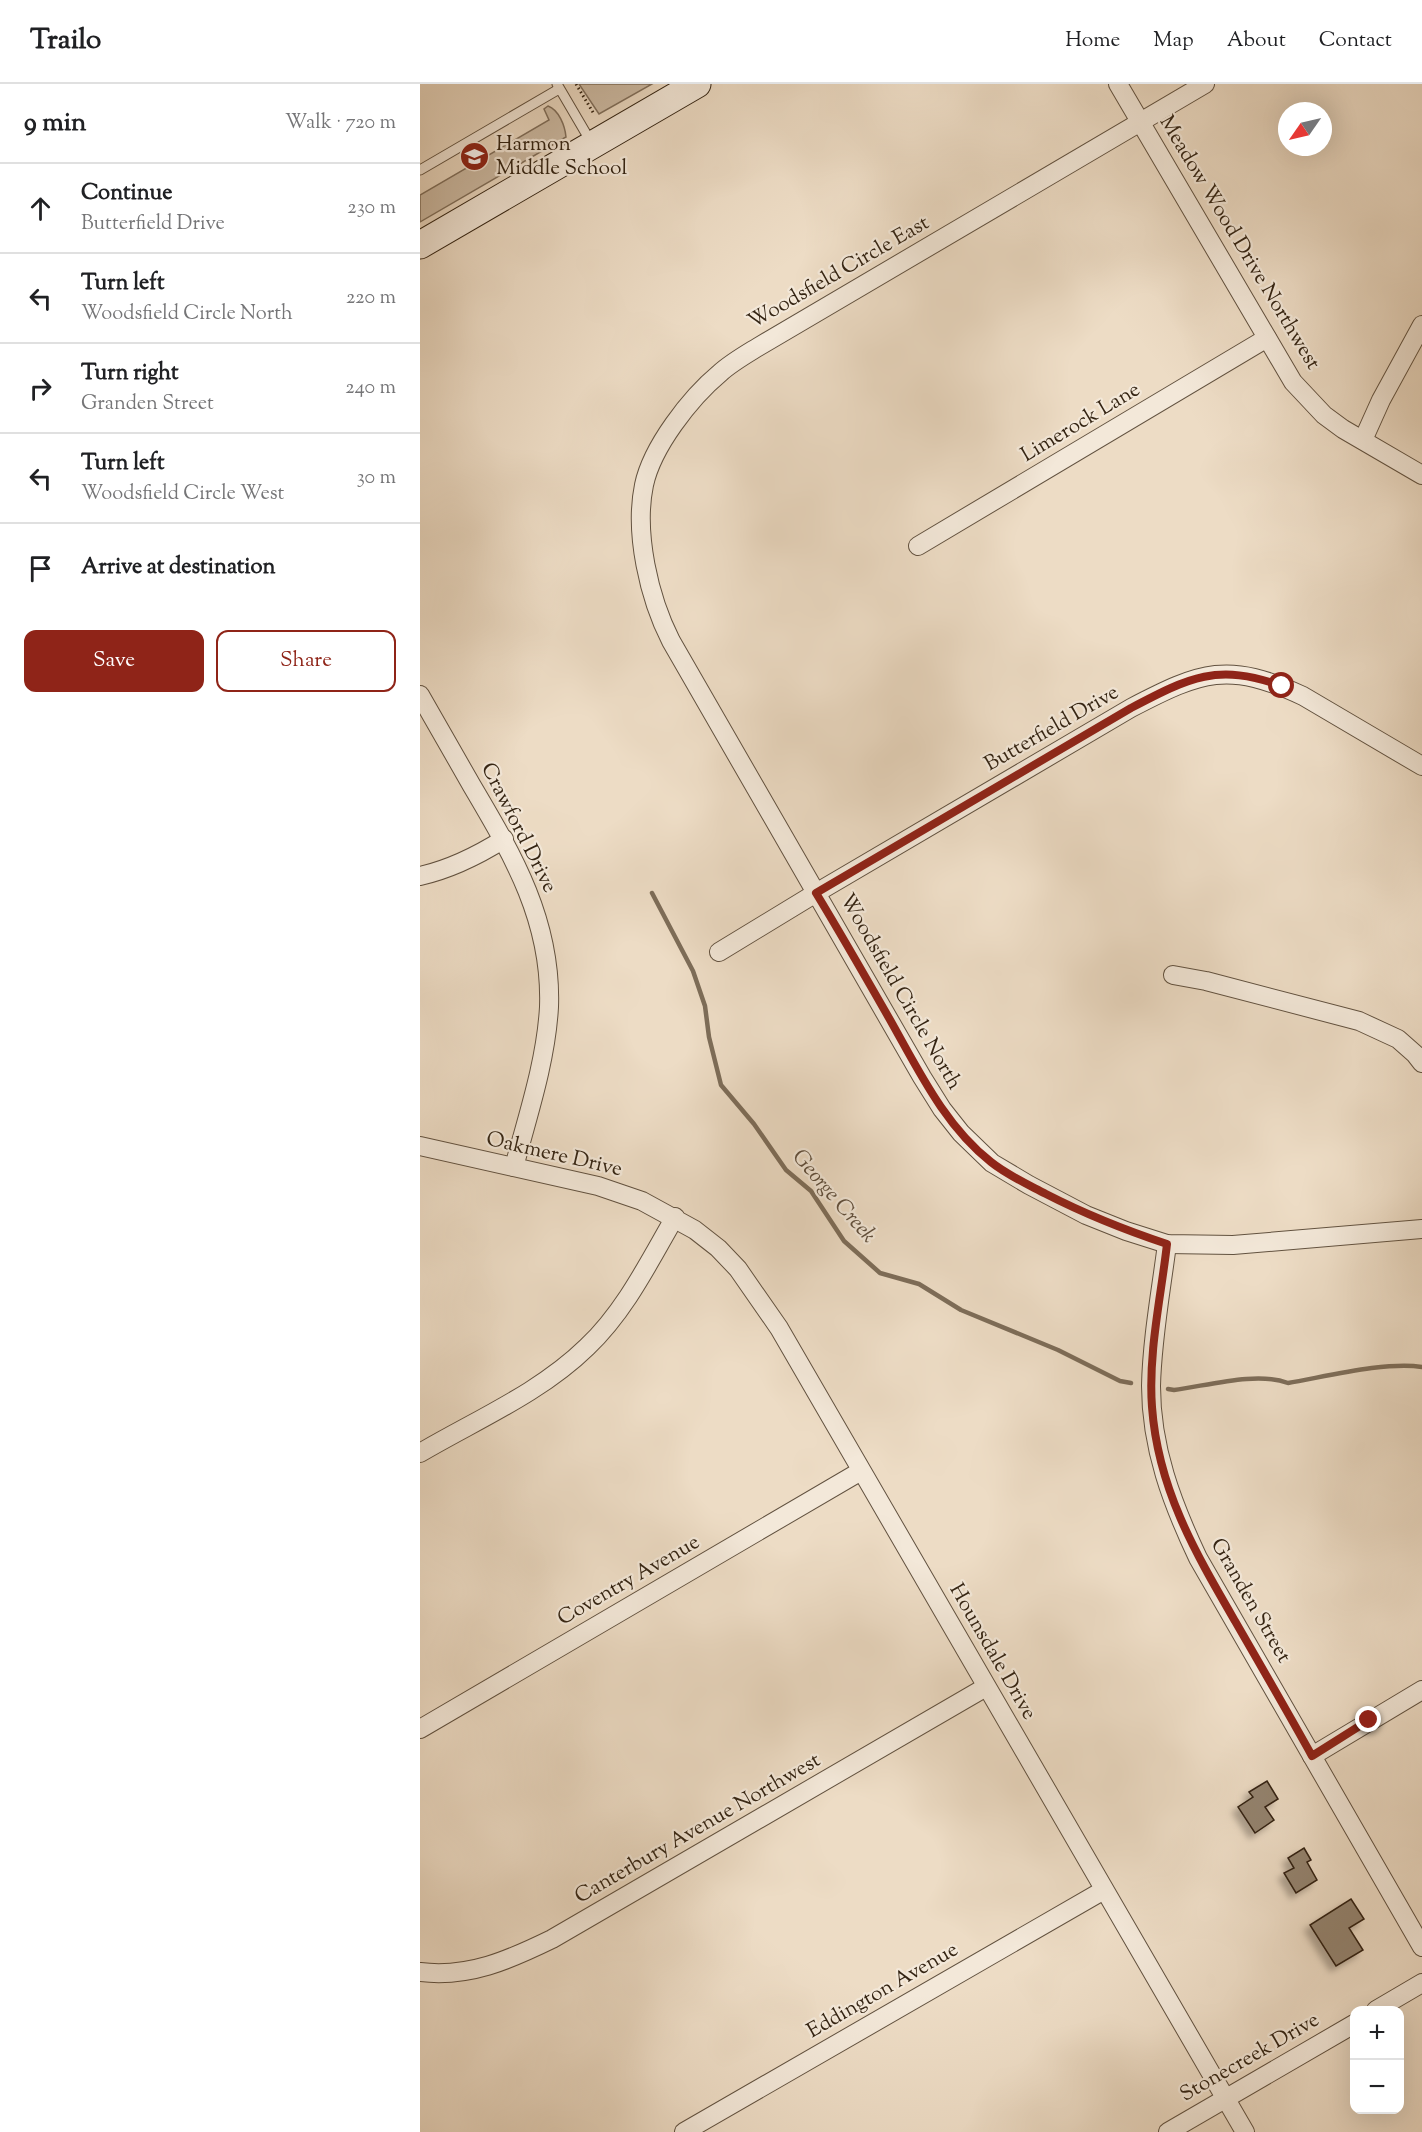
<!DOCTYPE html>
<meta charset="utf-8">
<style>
body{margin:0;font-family:"Sorts Mill Goudy",serif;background:#f6f6f6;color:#202124}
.controls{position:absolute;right:18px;bottom:18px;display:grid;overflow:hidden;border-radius:12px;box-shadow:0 6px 24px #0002}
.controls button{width:54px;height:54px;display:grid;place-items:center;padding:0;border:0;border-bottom:2px solid #e0e0e0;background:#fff;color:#202124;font:30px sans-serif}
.compass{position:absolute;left:858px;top:18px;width:54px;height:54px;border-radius:50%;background:#fff;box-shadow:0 6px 24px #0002;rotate:236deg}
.stop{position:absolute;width:18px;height:18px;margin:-14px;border:4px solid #8f2418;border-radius:50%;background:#fff}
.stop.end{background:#8f2418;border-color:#fff;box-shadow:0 2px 6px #0008}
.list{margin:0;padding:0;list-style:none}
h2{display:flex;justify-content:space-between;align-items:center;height:78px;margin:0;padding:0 24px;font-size:26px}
h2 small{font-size:20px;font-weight:400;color:#757577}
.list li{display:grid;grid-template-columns:39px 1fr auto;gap:18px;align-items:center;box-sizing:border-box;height:90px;padding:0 24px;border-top:2px solid #e0e0e0}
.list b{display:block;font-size:22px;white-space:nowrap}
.list p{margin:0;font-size:20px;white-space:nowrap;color:#757577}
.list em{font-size:20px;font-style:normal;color:#757577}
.actions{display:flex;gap:12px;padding:18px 24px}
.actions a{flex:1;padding:14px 0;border:2px solid #8f2418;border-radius:12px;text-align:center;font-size:21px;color:#8f2418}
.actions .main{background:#8f2418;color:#fff}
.icon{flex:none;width:33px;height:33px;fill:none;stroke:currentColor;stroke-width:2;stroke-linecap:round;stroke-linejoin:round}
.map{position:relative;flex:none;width:1002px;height:2048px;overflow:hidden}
header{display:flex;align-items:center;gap:36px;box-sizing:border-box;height:84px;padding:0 30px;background:#fff;border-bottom:2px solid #e0e0e0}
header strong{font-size:28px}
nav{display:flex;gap:33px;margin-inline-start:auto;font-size:21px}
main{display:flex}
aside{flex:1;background:#fff}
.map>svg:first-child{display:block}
</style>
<header>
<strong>Trailo</strong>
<nav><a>Home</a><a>Map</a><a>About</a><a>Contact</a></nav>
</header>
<main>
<aside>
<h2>9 min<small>Walk · 720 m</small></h2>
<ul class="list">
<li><svg class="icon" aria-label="ahead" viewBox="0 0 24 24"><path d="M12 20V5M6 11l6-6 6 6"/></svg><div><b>Continue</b><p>Butterfield Drive</p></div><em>230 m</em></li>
<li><svg class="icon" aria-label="left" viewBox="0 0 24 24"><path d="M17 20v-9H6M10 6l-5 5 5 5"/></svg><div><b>Turn left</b><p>Woodsfield Circle North</p></div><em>220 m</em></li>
<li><svg class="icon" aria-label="right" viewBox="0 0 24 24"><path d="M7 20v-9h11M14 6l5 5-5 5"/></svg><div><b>Turn right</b><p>Granden Street</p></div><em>240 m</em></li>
<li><svg class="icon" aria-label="left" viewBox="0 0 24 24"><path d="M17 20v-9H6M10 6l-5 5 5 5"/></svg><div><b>Turn left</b><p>Woodsfield Circle West</p></div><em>30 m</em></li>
<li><svg class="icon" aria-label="arrive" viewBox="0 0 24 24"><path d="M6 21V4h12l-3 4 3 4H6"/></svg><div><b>Arrive at destination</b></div></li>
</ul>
<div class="actions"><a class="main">Save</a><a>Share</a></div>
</aside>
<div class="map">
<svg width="1002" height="2048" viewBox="0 0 1002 2048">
<defs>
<filter id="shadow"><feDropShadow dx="-5.5" dy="5.5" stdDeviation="3" flood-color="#0004"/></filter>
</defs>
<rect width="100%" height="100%" fill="#eddcc5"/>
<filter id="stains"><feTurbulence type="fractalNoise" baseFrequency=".00333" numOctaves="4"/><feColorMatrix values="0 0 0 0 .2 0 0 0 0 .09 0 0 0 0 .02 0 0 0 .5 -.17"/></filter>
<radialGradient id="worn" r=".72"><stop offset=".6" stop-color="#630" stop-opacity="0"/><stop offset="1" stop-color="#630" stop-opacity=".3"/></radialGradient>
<g fill="#cebda7" stroke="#81705d" stroke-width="1.5">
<path d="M159,0H232L179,30Z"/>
<path d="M128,22C139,26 145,42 146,53L0,138V111L129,36L124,25Z"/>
</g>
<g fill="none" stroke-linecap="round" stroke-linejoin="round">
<g stroke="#7d6d59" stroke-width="4.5">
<path d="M232,809L273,887L285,922L289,953L301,1001L334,1040L366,1086L391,1107L424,1157L460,1189L499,1200L541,1226L638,1266L700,1297L711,1299"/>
<path d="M748,1305L754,1306C786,1302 837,1287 868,1299C904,1293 967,1277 1002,1283"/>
</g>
</g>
<g fill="#948470" stroke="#342413" stroke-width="1.5" filter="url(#shadow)">
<path d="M847,1697L858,1715L845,1723L854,1736L835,1749L818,1723L833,1713L829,1708Z"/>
<path d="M884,1764L891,1776L887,1778L897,1796L876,1809L864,1789L874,1784L868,1774Z"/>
<path d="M931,1815L944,1835L929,1844L943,1866L916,1882L890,1841Z"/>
</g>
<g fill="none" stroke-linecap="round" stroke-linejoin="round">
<defs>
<g id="service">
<path d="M137,0L171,58"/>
<path d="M0,86L139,5"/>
</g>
<g id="minor">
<path d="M698,0L873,298L904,331L923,345L1002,391"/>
<path d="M785,0L338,263C325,271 311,279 300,289C270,314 232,363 224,401C214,449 229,514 251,557L502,993L522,1025L541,1049L572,1079L609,1101L666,1131L706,1147L747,1160L813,1161L1002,1145"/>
<path d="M943,356L961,316L1002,241"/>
<path d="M498,462L847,254"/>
<path d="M0,611C17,641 35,672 52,702C94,773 132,838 129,923C126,977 108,1031 94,1083"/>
<path d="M0,792C31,785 57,772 84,755"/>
<path d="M299,868L396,809L711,624C782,587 808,577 883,612L1002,682"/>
<path d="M753,891L786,897L939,937L978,955L995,970L1002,979"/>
<path d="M0,1062L178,1102L222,1117L275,1146L298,1164L318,1185L359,1244L825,2048"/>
<path d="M747,1160C741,1207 732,1255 731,1302C731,1364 752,1419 778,1474L1002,1863"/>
<path d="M0,1369C56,1336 120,1309 167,1263C205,1227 229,1178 255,1133"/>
<path d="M0,1645L441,1387"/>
<path d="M892,1672L1002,1606"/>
<path d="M0,1888C49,1894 89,1876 132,1855L566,1603"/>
<path d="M956,1926L1002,1899"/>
<path d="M264,2048L684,1806"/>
<path d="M748,2048L934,1940"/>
</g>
<path id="secondary" d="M0,161L277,0"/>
</defs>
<use href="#service" stroke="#625240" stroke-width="11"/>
<use href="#minor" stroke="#625240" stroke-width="20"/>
<use href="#secondary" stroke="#342413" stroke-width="29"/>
<path stroke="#342413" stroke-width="3" stroke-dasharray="1.5 3" stroke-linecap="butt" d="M156,0L174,30"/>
<use href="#service" stroke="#f3e8d9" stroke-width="9"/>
<use href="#minor" stroke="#f3e8d9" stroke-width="18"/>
<use href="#secondary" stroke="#f3e8d9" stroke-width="27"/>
</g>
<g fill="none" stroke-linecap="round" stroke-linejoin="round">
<path stroke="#8f2418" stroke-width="8" d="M862,602C797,579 770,593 711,624L396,809C421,850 445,892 469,934C498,985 524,1041 571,1078C587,1091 607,1100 626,1110C665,1130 705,1146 747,1160C741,1213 728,1269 732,1323C738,1405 775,1468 815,1537C841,1582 867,1627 892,1672L949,1636"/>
</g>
<defs>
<symbol id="school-disc" viewBox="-11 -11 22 22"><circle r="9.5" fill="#8f2418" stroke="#f3e8d9"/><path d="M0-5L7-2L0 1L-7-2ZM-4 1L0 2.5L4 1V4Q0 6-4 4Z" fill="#fff"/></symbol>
</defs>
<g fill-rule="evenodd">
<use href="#school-disc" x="38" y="56" width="33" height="33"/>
</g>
<g text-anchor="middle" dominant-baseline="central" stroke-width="4.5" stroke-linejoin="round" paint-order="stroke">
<g font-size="21" fill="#342413" stroke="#f3e8d9" text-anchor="start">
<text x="76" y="61">Harmon<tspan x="76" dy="24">Middle School</tspan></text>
</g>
<g font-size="21" fill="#342413" stroke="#f3e8d9">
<text transform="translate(819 159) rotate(59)">Meadow Wood Drive Northwest</text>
<text transform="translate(419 189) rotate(-30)">Woodsfield Circle East</text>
<text transform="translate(661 339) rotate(-31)">Limerock Lane</text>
<text transform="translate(632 645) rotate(-30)">Butterfield Drive</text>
<text transform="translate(98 744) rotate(63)">Crawford Drive</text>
<text transform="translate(480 908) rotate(60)">Woodsfield Circle North</text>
<text transform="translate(134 1071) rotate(13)">Oakmere Drive</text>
<text transform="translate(209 1497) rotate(-30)">Coventry Avenue</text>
<text transform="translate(830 1517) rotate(60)">Granden Street</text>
<text transform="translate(572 1568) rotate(60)">Hounsdale Drive</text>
<text transform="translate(278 1745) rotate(-30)">Canterbury Avenue Northwest</text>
<text transform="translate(463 1907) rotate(-30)">Eddington Avenue</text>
<text transform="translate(830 1974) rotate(-30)">Stonecreek Drive</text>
</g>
<g font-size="22" font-style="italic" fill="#5f4e3c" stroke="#f3e8d9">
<text transform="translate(413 1113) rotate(49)">George Creek</text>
</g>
</g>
<rect width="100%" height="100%" filter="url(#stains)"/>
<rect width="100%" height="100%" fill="url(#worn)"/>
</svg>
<div class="controls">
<button>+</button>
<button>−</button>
</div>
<svg class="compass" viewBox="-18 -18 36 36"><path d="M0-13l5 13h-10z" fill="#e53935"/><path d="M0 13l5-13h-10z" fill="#757577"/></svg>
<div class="stop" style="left:862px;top:602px"></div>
<div class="stop end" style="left:949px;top:1636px"></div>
</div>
</main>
